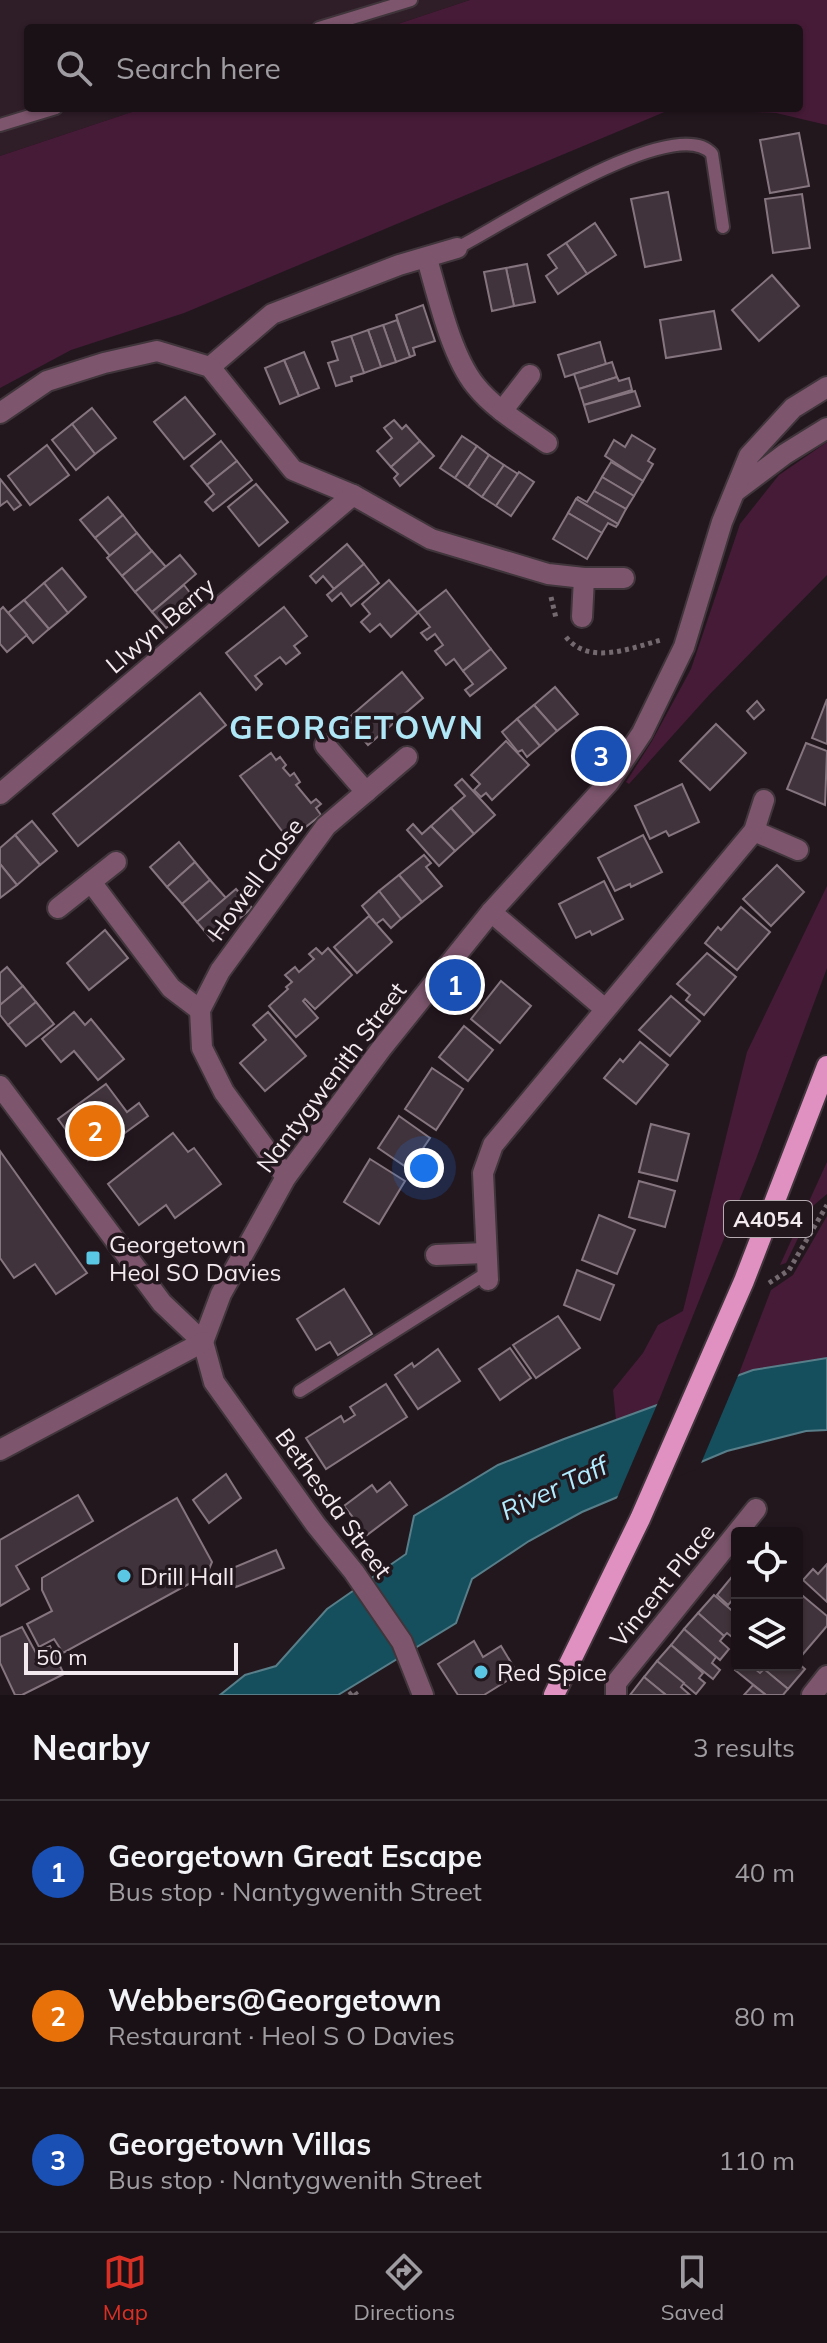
<!DOCTYPE html>
<meta charset="utf-8">
<style>
body{margin:0;font-family:Mulish,sans-serif;background:#271f23;color:#f1f3f6}
.controls{position:absolute;right:24px;bottom:24px;display:grid;overflow:hidden;border-radius:8px;box-shadow:0 2px 6px #0004}
.controls button{width:72px;height:72px;display:grid;place-items:center;padding:0;border:0;border-bottom:2px solid #383135;background:#1a1116;color:#f1f3f6;font:40px sans-serif}
.scale{position:absolute;left:24px;bottom:20px;width:214px;box-sizing:border-box;padding-left:8px;border:4px solid #f3eaef;border-top:0;font-size:22px;line-height:28px;white-space:nowrap;color:#f3eaef;-webkit-text-stroke:6px #23171e;paint-order:stroke}
.you{position:absolute;left:424px;top:1168px;width:28px;height:28px;margin:-20px;border:6px solid #fff;border-radius:50%;background:#1a73e8;box-shadow:0 0 0 12px #1a73e833}
.badge{display:grid;place-items:center;width:52px;height:52px;border-radius:50%;background:#d93025;color:#fff;font-size:26px;font-weight:700}
.pin{position:absolute;translate:-50% -50%;border:4px solid #fff;box-shadow:0 2px 8px #0006}
.list{margin:0;padding:0;list-style:none}
h2{display:flex;justify-content:space-between;align-items:center;height:104px;margin:0;padding:0 32px;font-size:34px}
h2 small{font-size:26px;font-weight:400;color:#9f9da1}
.list li{display:grid;grid-template-columns:52px 1fr auto;gap:24px;align-items:center;box-sizing:border-box;height:144px;padding:0 32px;border-top:2px solid #383135}
.list b{display:block;font-size:30px;white-space:nowrap}
.list p{margin:0;font-size:26px;white-space:nowrap;color:#9f9da1}
.list em{font-size:26px;font-style:normal;color:#9f9da1}
.icon{flex:none;width:44px;height:44px;fill:none;stroke:currentColor;stroke-width:2;stroke-linecap:round;stroke-linejoin:round}
.map{position:relative;flex:none;width:827px;height:1695px;overflow:hidden}
.search{position:absolute;background:#1a1116;box-shadow:0 2px 6px #0004;left:24px;right:24px;top:24px;height:88px;display:flex;align-items:center;gap:20px;box-sizing:border-box;padding:0 28px;border-radius:8px;color:#9f9da1;font-size:30px}
.sheet{height:536px;background:#1a1116}
nav{display:flex;justify-content:space-around;align-items:center;box-sizing:border-box;height:112px;border-top:2px solid #383135;background:#1a1116;font-size:22px;color:#9f9da1}
nav a{display:grid;justify-items:center;gap:4px}
nav .on{color:#d93025}
.map>svg:first-child{display:block}
</style>
<div class="map">
<svg width="827" height="1695" viewBox="0 0 827 1695">
<rect width="100%" height="100%" fill="#23171e"/>
<path fill="#2f1d28" d="M0,0H470L386,28H28V108H144L0,156Z"/>
<g fill="#461b37">
<path d="M470,0H827V125L776,113L678,108H799V28H386Z"/>
<path d="M144,108H674L184,313L71,350L0,388V156Z"/>
<path d="M827,442V575L709,695L629,784L626,782L652,741L691,669L740,524L779,475Z"/>
<path d="M827,886V968L756,1159L657,1405L616,1420L613,1390L643,1353L658,1325L683,1311L747,1052Z"/>
<path d="M827,1162V1194L814,1205L786,1263L780,1265Z"/>
<path d="M827,1216V1358L753,1370L738,1376L771,1290L793,1275Z"/>
</g>
<path fill="#154f5d" stroke="#587e89" stroke-width="2" d="M827,1358V1430L806,1431L727,1451L582,1512L529,1541L472,1579L456,1623L338,1695H220L245,1675L276,1666L327,1609L406,1554L414,1516L498,1465L564,1439L753,1370Z"/>
<path fill="#23171e" d="M740,1371L699,1468L615,1503L659,1400Z"/>
<g fill="#41333b" stroke="#85757e" stroke-width="2">
<path d="M799,133L809,186L770,193L760,140Z"/>
<path d="M668,192L681,260L645,267L631,199Z"/>
<path d="M802,194L810,248L773,253L765,199Z"/>
<path d="M595,223L616,255L587,274L566,243Z"/>
<path d="M566,243L587,274L558,294L546,276L557,268L548,255Z"/>
<path d="M527,264L535,302L514,306L506,268Z"/>
<path d="M506,268L514,306L492,311L484,272Z"/>
<path d="M772,275L799,306L759,341L732,310Z"/>
<path d="M423,305L435,341L413,348L415,355L410,357L396,315Z"/>
<path d="M714,311L721,349L666,358L660,320Z"/>
<path d="M397,320L410,357L396,362L383,325Z"/>
<path d="M383,325L396,362L381,367L368,330Z"/>
<path d="M368,330L381,367L364,373L351,336Z"/>
<path d="M351,336L364,373L351,377L352,381L336,386L328,363L338,360L332,342Z"/>
<path d="M600,342L606,364L565,377L558,355Z"/>
<path d="M304,352L319,388L299,396L284,360Z"/>
<path d="M284,360L299,396L280,404L265,368Z"/>
<path d="M612,362L617,377L579,389L574,374Z"/>
<path d="M617,377L619,381L629,378L632,390L584,405L579,389Z"/>
<path d="M635,391L640,406L589,422L584,405Z"/>
<path d="M185,397L215,434L184,459L154,422Z"/>
<path d="M92,408L116,438L95,454L72,424Z"/>
<path d="M394,420L402,429L406,425L420,441L391,467L377,451L392,438L384,428Z"/>
<path d="M72,424L95,454L76,470L52,440Z"/>
<path d="M632,435L655,449L648,461L653,464L643,481L605,456L614,440L625,447Z"/>
<path d="M462,436L477,446L455,478L440,468Z"/>
<path d="M221,441L237,461L207,485L191,466Z"/>
<path d="M420,441L434,456L400,486L394,478L398,474L391,467Z"/>
<path d="M47,445L69,475L30,505L8,476Z"/>
<path d="M477,446L489,455L468,487L455,478Z"/>
<path d="M489,455L504,465L482,497L468,487Z"/>
<path d="M237,461L252,480L213,511L205,502L214,494L207,485Z"/>
<path d="M611,462L643,481L634,496L602,477Z"/>
<path d="M504,465L518,474L496,506L482,497Z"/>
<path d="M519,472L534,482L511,516L496,506Z"/>
<path d="M602,477L634,496L626,509L594,491Z"/>
<path d="M0,479L21,505L14,510L7,501L0,506Z"/>
<path d="M256,484L288,522L259,546L228,507Z"/>
<path d="M594,491L626,509L618,524L576,499L578,497L587,502Z"/>
<path d="M108,497L123,515L95,538L80,520Z"/>
<path d="M576,499L618,524L616,527L608,523L602,533L568,513Z"/>
<path d="M568,513L602,533L587,559L553,539Z"/>
<path d="M123,515L137,533L110,556L95,538Z"/>
<path d="M137,533L152,551L122,576L107,558Z"/>
<path d="M347,544L364,564L334,589L323,576L316,583L310,576Z"/>
<path d="M152,551L166,567L135,592L122,576Z"/>
<path d="M180,555L196,574L152,612L135,592Z"/>
<path d="M364,564L379,583L351,606L341,593L332,601L327,595Z"/>
<path d="M62,568L86,597L68,613L44,583Z"/>
<path d="M389,580L418,613L391,637L380,624L370,632L361,622L370,614L362,604Z"/>
<path d="M44,583L68,613L49,629L24,600Z"/>
<path d="M184,585L197,602L166,628L152,612Z"/>
<path d="M446,590L491,649L463,671L454,659L446,665L435,651L443,645L435,634L427,640L421,633L430,627L418,612Z"/>
<path d="M24,600L49,629L33,643L8,613Z"/>
<path d="M3,607L27,635L7,652L0,644V610Z"/>
<path d="M284,607L307,636L294,646L300,653L286,664L280,657L255,676L262,684L256,690L226,653Z"/>
<path d="M491,649L506,668L470,696L465,690L473,684L463,671Z"/>
<path d="M402,672L423,698L368,745L346,720Z"/>
<path d="M555,687L578,714L557,731L534,705Z"/>
<path d="M200,693L226,725L78,846L53,814Z"/>
<path d="M827,699V744L812,738Z"/>
<path d="M757,701L764,710L754,719L747,711Z"/>
<path d="M534,705L557,731L540,746L517,719Z"/>
<path d="M517,719L540,746L527,757L522,750L518,752L502,732Z"/>
<path d="M716,724L746,753L710,790L680,761Z"/>
<path d="M506,741L529,765L492,800L486,793L481,797L474,790L480,784L471,775Z"/>
<path d="M806,743L827,751L825,805L787,789Z"/>
<path d="M271,753L276,760L280,757L286,765L283,768L290,776L294,773L300,782L296,785L311,803L316,799L321,804L316,808L321,815L289,840L240,776Z"/>
<path d="M462,779L495,815L474,834L451,808L465,796L455,785Z"/>
<path d="M682,784L699,822L669,836L666,831L650,839L635,806Z"/>
<path d="M451,808L474,834L455,851L431,826Z"/>
<path d="M32,821L57,851L40,865L15,835Z"/>
<path d="M413,824L422,834L431,826L455,851L439,866L407,830Z"/>
<path d="M15,835L40,865L17,885L0,864V848Z"/>
<path d="M643,835L662,872L631,887L630,884L615,891L598,858Z"/>
<path d="M179,842L195,862L167,887L150,867Z"/>
<path d="M424,855L431,863L426,867L442,886L422,902L399,875Z"/>
<path d="M195,862L210,880L182,904L167,887Z"/>
<path d="M0,864L17,885L0,898Z"/>
<path d="M777,865L804,892L771,926L743,899Z"/>
<path d="M399,875L422,902L401,919L379,891Z"/>
<path d="M210,880L226,898L197,922L182,904Z"/>
<path d="M604,881L623,919L592,935L590,931L576,938L559,904Z"/>
<path d="M236,889L252,908L213,941L197,922Z"/>
<path d="M379,891L401,919L391,928L383,919L376,924L362,906Z"/>
<path d="M741,907L770,932L737,970L705,943L718,927L721,930Z"/>
<path d="M369,916L392,942L357,973L334,947Z"/>
<path d="M105,930L128,958L89,990L67,963Z"/>
<path d="M316,948L322,954L328,948L352,975L315,1009L305,999L303,1001L318,1018L296,1037L269,1006L288,989L286,987L292,982L285,975L295,967L299,972L314,959L309,954Z"/>
<path d="M707,953L736,977L704,1015L686,1000L690,995L677,984Z"/>
<path d="M7,967L23,986L0,1005V973Z"/>
<path d="M501,981L531,1006L500,1043L471,1019Z"/>
<path d="M23,986L36,1002L8,1025L0,1015V1005Z"/>
<path d="M671,996L700,1021L670,1056L639,1030Z"/>
<path d="M36,1002L54,1024L26,1046L8,1025Z"/>
<path d="M74,1012L85,1025L91,1019L124,1059L98,1080L74,1051L61,1062L42,1039Z"/>
<path d="M268,1012L306,1056L265,1091L240,1063L266,1040L253,1025Z"/>
<path d="M464,1026L493,1050L468,1081L439,1057Z"/>
<path d="M640,1042L668,1065L636,1104L604,1078L620,1059L623,1062Z"/>
<path d="M432,1068L463,1089L436,1130L405,1109Z"/>
<path d="M106,1084L127,1112L139,1103L148,1116L88,1160L58,1119Z"/>
<path d="M399,1116L430,1138L409,1169L378,1148Z"/>
<path d="M651,1124L689,1134L677,1181L639,1172Z"/>
<path d="M173,1133L188,1152L194,1148L221,1184L175,1218L166,1205L139,1225L108,1184Z"/>
<path d="M0,1151L87,1273L56,1294L35,1264L14,1278L0,1258Z"/>
<path d="M370,1159L405,1181L379,1224L344,1202Z"/>
<path d="M639,1181L675,1191L665,1227L629,1217Z"/>
<path d="M599,1215L635,1230L617,1274L582,1260Z"/>
<path d="M577,1270L614,1285L600,1320L564,1305Z"/>
<path d="M344,1289L372,1334L338,1355L330,1342L316,1350L297,1319Z"/>
<path d="M558,1316L580,1348L536,1378L513,1345Z"/>
<path d="M510,1348L531,1378L500,1400L479,1369Z"/>
<path d="M438,1349L460,1381L418,1409L395,1375L412,1363L414,1367Z"/>
<path d="M386,1384L407,1417L326,1469L306,1438L341,1416L344,1422L355,1415L350,1407Z"/>
<path d="M226,1474L241,1498L209,1523L193,1500Z"/>
<path d="M390,1482L407,1505L367,1535L344,1506L372,1485L377,1492Z"/>
<path d="M78,1495L93,1521L16,1566L29,1589L0,1606V1540Z"/>
<path d="M177,1498L212,1562L207,1574L63,1653L54,1639L39,1647L27,1624L52,1611L42,1590V1578Z"/>
<path d="M276,1550L284,1568L236,1587L228,1570Z"/>
<path d="M827,1564V1602L803,1580L813,1569L818,1574Z"/>
<path d="M735,1573L737,1595L728,1605L717,1595Z"/>
<path d="M797,1591L827,1616V1626L803,1654L797,1649Z"/>
<path d="M714,1595L737,1615V1641L727,1633L724,1636L698,1613Z"/>
<path d="M698,1613L724,1636L720,1641L729,1649L720,1660L684,1629Z"/>
<path d="M22,1627L36,1653L50,1646L64,1674L22,1695H15L0,1663V1637Z"/>
<path d="M684,1629L716,1657L712,1663L720,1670L713,1679L671,1645Z"/>
<path d="M474,1641L483,1657L501,1646L518,1674L484,1695H458L438,1664Z"/>
<path d="M671,1645L703,1673L699,1678L705,1683L696,1694L657,1661Z"/>
<path d="M657,1661L684,1683L681,1687L690,1695H666L644,1677Z"/>
<path d="M797,1662L805,1669L788,1689L759,1665H797Z"/>
<path d="M738,1665H750L760,1673L764,1669L788,1689L783,1695H766L735,1670Z"/>
<path d="M644,1677L666,1695H630Z"/>
<path d="M753,1685L766,1695H744Z"/>
</g>
<g fill="none" stroke-linecap="round" stroke-linejoin="round">
<defs>
<g id="lane">
<path d="M319,28L411,0"/>
<path d="M0,125L56,108"/>
<path d="M457,248C499,227 676,111 712,154L723,227"/>
<path d="M300,1391L487,1273"/>
</g>
<g id="street">
<path d="M427,259C438,296 451,355 475,385C494,409 522,425 547,443"/>
<path d="M210,367L272,314L399,265L457,248"/>
<path d="M502,411L530,375"/>
<path d="M0,413L47,381L104,363L157,351L210,367L293,470L353,495L431,539L548,574L584,578H624"/>
<path d="M737,490L785,454L827,428"/>
<path d="M582,617L584,578"/>
<path d="M325,745L366,792"/>
<path d="M0,794L353,495"/>
<path d="M754,831L798,850"/>
<path d="M91,882L171,988L200,1010"/>
<path d="M58,908L116,862"/>
<path d="M491,912L605,1009"/>
<path d="M0,1086L162,1303L203,1342"/>
<path d="M286,1177L224,1092L202,1048L200,1010L220,971L326,826L407,757"/>
<path d="M436,1255L485,1253"/>
<path d="M488,1280L483,1173L493,1145L754,831L764,800"/>
<path d="M203,1342L221,1294L286,1177L381,1049L491,912L609,782L642,733L684,647L722,522L749,456L793,408L827,387"/>
<path d="M203,1342L214,1382L316,1525L354,1572L402,1642L423,1695"/>
<path d="M0,1450L203,1342"/>
<path d="M616,1695V1683L756,1509"/>
<path d="M812,1695L827,1676"/>
</g>
<path id="primary" d="M554,1695L640,1519L744,1281L827,1066"/>
</defs>
<use href="#lane" stroke="#40353b" stroke-width="16"/>
<use href="#street" stroke="#40353b" stroke-width="24"/>
<use href="#primary" stroke="#40353b" stroke-width="24"/>
<g stroke="#73696f" stroke-width="5" stroke-dasharray="4 4" stroke-linecap="butt">
<path d="M551,597L556,618"/>
<path d="M566,637C589,666 631,648 661,640"/>
<path d="M769,1283L789,1270L827,1205"/>
<path d="M349,1695L354,1691L357,1695"/>
</g>
<use href="#lane" stroke="#7d566d" stroke-width="12"/>
<use href="#street" stroke="#7d566d" stroke-width="20"/>
<use href="#primary" stroke="#e190c2" stroke-width="20"/>
</g>
<g fill="#5ac8e5" stroke="#23171e" stroke-width="3">
<rect x="85" y="1250" width="16" height="16" rx="4"/>
<circle cx="124" cy="1576" r="8"/>
<circle cx="481" cy="1672" r="8"/>
</g>
<g text-anchor="middle" dominant-baseline="central" stroke-width="7" stroke-linejoin="round" paint-order="stroke">
<rect fill="#23171e" stroke="#b5abb0" stroke-width="2" x="724" y="1201" width="88" height="36" rx="6"/>
<g font-size="22" font-weight="bold" fill="#f3eaef">
<text x="768" y="1219">A4054</text>
</g>
<g font-size="24" fill="#f3eaef" stroke="#23171e">
<text transform="translate(160 625) rotate(-40)">Llwyn Berry</text>
<text transform="translate(255 879) rotate(-54)">Howell Close</text>
<text transform="translate(331 1077) rotate(-53)">Nantygwenith Street</text>
<text transform="translate(334 1503) rotate(54)">Bethesda Street</text>
<text transform="translate(662 1585) rotate(-51)">Vincent Place</text>
</g>
<g font-size="24" fill="#f3eaef" stroke="#23171e" text-anchor="start">
<text x="109" y="1244">Georgetown<tspan x="109" dy="28">Heol SO Davies</tspan></text>
<text x="140" y="1576">Drill Hall</text>
<text x="497" y="1672">Red Spice</text>
</g>
<g font-size="26" font-style="italic" fill="#b2edff" stroke="#23171e">
<text transform="translate(554 1488) rotate(-25)">River Taff</text>
</g>
<g font-size="32" font-weight="bold" letter-spacing="2" fill="#b0e7f7" stroke="#23171e">
<text x="357" y="727">GEORGETOWN</text>
</g>
</g>
</svg>
<div class="controls">
<button><svg class="icon" aria-label="locate" viewBox="0 0 24 24"><circle cx="12" cy="12" r="6"/><path d="M12 2v4M12 18v4M2 12h4M18 12h4"/></svg></button>
<button><svg class="icon" aria-label="layers" viewBox="0 0 24 24"><path d="M12 4l9 5-9 5-9-5zM3 14l9 5 9-5"/></svg></button>
</div>
<div class="scale">50 m</div>
<div class="you"></div>
<div class="pin badge" style="left:455px;top:985px;background:#1a4fb4">1</div>
<div class="pin badge" style="left:95px;top:1131px;background:#e8710a">2</div>
<div class="pin badge" style="left:601px;top:756px;background:#1a4fb4">3</div>
<div class="search"><svg class="icon" aria-label="search" viewBox="0 0 24 24"><circle cx="10" cy="10" r="6"/><path d="M15 15l6 6"/></svg>Search here</div>
</div>
<section class="sheet">
<h2>Nearby<small>3 results</small></h2>
<ul class="list">
<li><span class="badge" style="background:#1a4fb4">1</span><div><b>Georgetown Great Escape</b><p>Bus stop · Nantygwenith Street</p></div><em>40 m</em></li>
<li><span class="badge" style="background:#e8710a">2</span><div><b>Webbers@Georgetown</b><p>Restaurant · Heol S O Davies</p></div><em>80 m</em></li>
<li><span class="badge" style="background:#1a4fb4">3</span><div><b>Georgetown Villas</b><p>Bus stop · Nantygwenith Street</p></div><em>110 m</em></li>
</ul>
</section>
<nav>
<a class="on"><svg class="icon" aria-label="map" viewBox="0 0 24 24"><path d="M3 6l6-2 6 2 6-2v14l-6 2-6-2-6 2zM9 4v14M15 6v14"/></svg>Map</a>
<a><svg class="icon" aria-label="directions" viewBox="0 0 24 24"><path d="M12 3l9 9-9 9-9-9zM9 14v-3h6M13 9l2 2-2 2"/></svg>Directions</a>
<a><svg class="icon" aria-label="saved" viewBox="0 0 24 24"><path d="M7 4h10v16l-5-4-5 4z"/></svg>Saved</a>
</nav>
